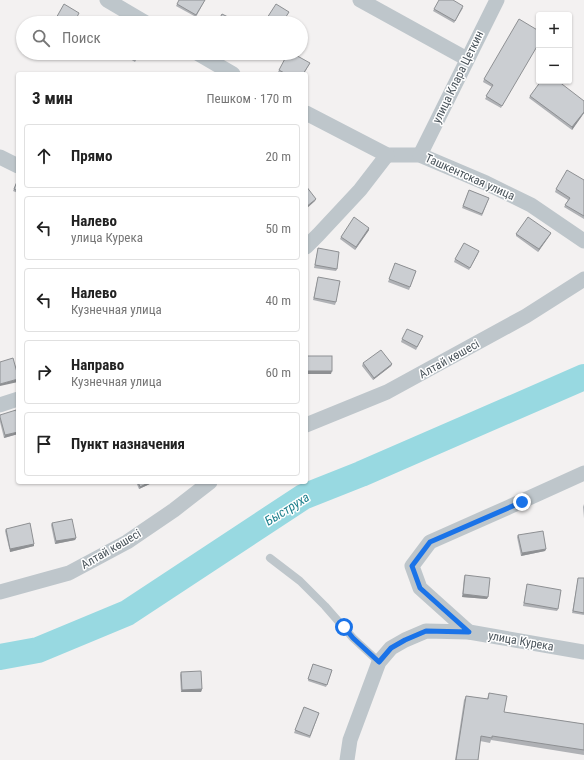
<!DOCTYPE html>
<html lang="ru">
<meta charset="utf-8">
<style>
body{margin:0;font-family:"Roboto Condensed",sans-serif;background:#f2f2f2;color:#222}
.controls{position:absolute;right:12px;top:12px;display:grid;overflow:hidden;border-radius:4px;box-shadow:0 1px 3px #0004}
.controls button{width:36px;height:36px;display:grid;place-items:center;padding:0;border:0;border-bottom:1px solid #e0e0e0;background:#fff;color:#222;font:20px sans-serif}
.stop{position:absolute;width:12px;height:12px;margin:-9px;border:3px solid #1a73e8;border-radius:50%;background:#fff}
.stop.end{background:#1a73e8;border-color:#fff;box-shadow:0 1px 4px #0008}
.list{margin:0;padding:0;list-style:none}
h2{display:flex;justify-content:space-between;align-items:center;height:52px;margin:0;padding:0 16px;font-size:17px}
h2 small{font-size:13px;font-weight:400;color:#767676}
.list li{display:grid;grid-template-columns:26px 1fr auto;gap:12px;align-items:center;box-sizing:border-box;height:64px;margin:0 8px 8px;padding:0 8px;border:1px solid #e0e0e0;border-radius:4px}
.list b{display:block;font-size:15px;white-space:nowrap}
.list p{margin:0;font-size:13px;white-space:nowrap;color:#767676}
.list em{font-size:13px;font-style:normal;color:#767676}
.icon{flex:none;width:22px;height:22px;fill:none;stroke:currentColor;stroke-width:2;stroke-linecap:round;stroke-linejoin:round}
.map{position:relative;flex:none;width:584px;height:760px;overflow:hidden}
.search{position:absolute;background:#fff;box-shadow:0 1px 3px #0004;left:16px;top:16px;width:292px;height:44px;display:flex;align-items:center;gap:10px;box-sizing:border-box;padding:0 14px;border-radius:22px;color:#767676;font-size:15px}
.panel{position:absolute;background:#fff;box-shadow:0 1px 3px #0004;left:16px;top:72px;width:292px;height:412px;border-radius:4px}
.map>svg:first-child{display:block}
</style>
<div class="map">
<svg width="584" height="760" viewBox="0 0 584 760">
<rect width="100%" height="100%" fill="#f3f1f1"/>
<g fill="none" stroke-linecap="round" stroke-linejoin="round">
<path stroke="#98d9e1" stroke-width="26" d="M0,657L38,650L127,613L303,497L361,474L584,377"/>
<path stroke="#bec6cb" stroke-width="8" d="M270,558L300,581L325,606L353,638L379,662"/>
<g stroke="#bec6cb" stroke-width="15">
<path d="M107,0L146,23"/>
<path d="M360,0L467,59"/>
<path d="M197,53L233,74"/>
<path d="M306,113L387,155H420L486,183L531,205L584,241"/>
<path d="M420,155L497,0"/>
<path d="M0,157L18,166"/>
<path d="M306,247L318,235L360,190L387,155"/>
<path d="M0,405L18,399"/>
<path d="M306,425L387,392L526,316L584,279"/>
<path d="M0,592L69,573L127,542L174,510L210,482"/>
<path d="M469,632L420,588L412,566L430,542L509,507L584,473"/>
<path d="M347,760L350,740L379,662L391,648L405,640L426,631L469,632L584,652"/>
</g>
</g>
<g fill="#afb1b5">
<path d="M205,0L196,17L176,6L177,4Z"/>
<path d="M463,8L454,23L433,11L434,9Z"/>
<path d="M289,12L282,23H270L266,21L267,18Z"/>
<path d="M79,16L74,23H55L54,22L55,20Z"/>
<path d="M539,31L501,108L485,99L492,87L483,82L484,79Z"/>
<path d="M122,53H140L135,62L122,54Z"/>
<path d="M310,63L304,74H281L278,72L279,70Z"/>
<path d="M530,96L584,101V113L572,130L529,98Z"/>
<path d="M18,179V193L13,191Z"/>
<path d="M584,180V219L564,207L568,200L555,192L556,189Z"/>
<path d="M469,190L489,198L482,216L462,208Z"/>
<path d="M369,228V230L355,250L340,239L341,237Z"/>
<path d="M551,233L550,235L538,252L516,236V234Z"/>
<path d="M318,248L337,269L336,271L314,268Z"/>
<path d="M478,254L469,270L454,262L455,259Z"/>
<path d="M395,263L416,271L409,290L388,282Z"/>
<path d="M318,277L336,302L335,305L313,300Z"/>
<path d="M423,336L416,350L401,342L402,339Z"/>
<path d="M363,363L392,364L391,366L373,380L362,366Z"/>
<path d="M0,415L18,418V434L4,438L0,422Z"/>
<path d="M136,482H154L139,489Z"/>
<path d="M584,504V518L583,507Z"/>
<path d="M52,523L76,538L75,540L55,544L51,525Z"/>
<path d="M6,529L34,544V546L10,552L5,531Z"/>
<path d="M518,535L546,549L545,551L521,556L517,537Z"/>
<path d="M465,575L487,599L462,597L464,577Z"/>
<path d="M578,578H584V615L572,613Z"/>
<path d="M527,584L558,609L557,611L523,606Z"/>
<path d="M313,664L332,670L326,687L308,681Z"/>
<path d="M181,672L202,689L201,692H181L180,675Z"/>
<path d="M489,693L504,712L584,724V755L491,740L490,743L480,741L478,760H455L464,700L466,696L487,699Z"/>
<path d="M304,707L319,713L310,738L294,733Z"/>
</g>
<g fill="#8e9093">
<path d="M584,112V113L572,130V127Z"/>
<path d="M316,199L315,201L306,209V207Z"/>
<path d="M369,228V230L355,250L356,247Z"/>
<path d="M551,233L550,235L538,252L539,249Z"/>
<path d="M392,364L391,366L373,380L374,378Z"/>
<path d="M306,371H332L331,374H306Z"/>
<path d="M18,379V382L0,386V384Z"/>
<path d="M18,432V434L4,438L5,435Z"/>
<path d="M150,482H154L139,489L140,487Z"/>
<path d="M76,538L75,540L55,544L56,541Z"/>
<path d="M34,544V546L10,552V549Z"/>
<path d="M546,549L545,551L521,556L522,553Z"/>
<path d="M463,594L488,597L487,599L462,597Z"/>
<path d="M202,689L201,692H181L182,690Z"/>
</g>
<g fill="#cbced2" stroke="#8e9093">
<path d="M179,0H205L196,15L177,4Z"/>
<path d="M439,0H453L463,6L455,21L434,9Z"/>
<path d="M64,4L79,13L74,23H60L55,20Z"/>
<path d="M276,4L289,12L282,23H274L267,18Z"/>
<path d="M222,14L240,23H217Z"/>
<path d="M519,19L539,31V43L502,106L486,96L493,85L484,79Z"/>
<path d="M125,53H140L136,59Z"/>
<path d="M288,53H292L310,63L303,74H286L279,70Z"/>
<path d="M541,81H558L584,101V112L572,127L530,96Z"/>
<path d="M567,170L584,180V216L565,205L570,198L556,189Z"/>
<path d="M18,179V191L14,189Z"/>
<path d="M306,186L316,199L306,207Z"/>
<path d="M469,190L489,198L482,214L463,206Z"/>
<path d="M354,217L369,228L356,247L341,237Z"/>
<path d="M528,217L551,233L539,249L516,234Z"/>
<path d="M464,243L479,251L470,268L455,259Z"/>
<path d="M318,248L339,252L337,269L315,265Z"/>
<path d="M395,263L416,271L410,287L389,279Z"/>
<path d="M318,277L340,281L336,302L314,298Z"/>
<path d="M407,329L423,336L417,347L402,339Z"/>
<path d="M381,350L392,364L374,378L363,363Z"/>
<rect x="306" y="356" width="26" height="15"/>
<path d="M13,358L18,376V379L0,384V362Z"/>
<path d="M16,410L18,418V432L5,435L0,417V415Z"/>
<path d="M138,482H150L140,487Z"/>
<path d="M72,519L76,538L56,541L52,523Z"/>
<path d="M30,523L34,544L10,549L6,529Z"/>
<path d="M543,531L546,549L522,553L518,535Z"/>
<path d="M465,575L490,578L488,597L463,594Z"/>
<path d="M578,578H584V613L573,611Z"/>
<path d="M527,584L561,590L558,609L524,603Z"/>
<path d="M313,664L332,670L327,685L308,679Z"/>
<path d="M201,671L202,689L182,690L181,672Z"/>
<path d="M489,693L507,696L504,712L584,724V750L492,736V738L481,736L478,760H456L466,696L488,699Z"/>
<path d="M304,707L319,713L310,736L295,730Z"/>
</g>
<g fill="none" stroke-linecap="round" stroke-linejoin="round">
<path stroke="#1a73e8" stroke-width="5" d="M344,627L353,638L379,662L391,648L405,640L426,631L469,632L420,588L412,566L430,542L522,502"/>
</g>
<g text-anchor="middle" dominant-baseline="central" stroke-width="3" stroke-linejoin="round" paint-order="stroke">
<g font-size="12" fill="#4b555c" stroke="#fff">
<text transform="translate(458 77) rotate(-64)">улица Клара Цеткин</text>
<text transform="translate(470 177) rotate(24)">Ташкентская улица</text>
<text transform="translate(449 359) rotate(-29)">Алтай көшесі</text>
<text transform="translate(111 549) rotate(-30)">Алтай көшесі</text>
<text transform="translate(521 641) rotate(10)">улица Курека</text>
</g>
<g font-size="13" font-style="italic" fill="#1e808d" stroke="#fff">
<text transform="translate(287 509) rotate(-32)">Быструха</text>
</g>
</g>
</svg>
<div class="controls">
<button>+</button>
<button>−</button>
</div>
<div class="stop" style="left:344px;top:627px"></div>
<div class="stop end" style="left:522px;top:502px"></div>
<div class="search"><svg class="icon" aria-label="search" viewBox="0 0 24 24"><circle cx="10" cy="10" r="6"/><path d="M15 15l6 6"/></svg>Поиск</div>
<section class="panel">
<h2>3 мин<small>Пешком · 170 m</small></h2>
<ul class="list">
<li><svg class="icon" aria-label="ahead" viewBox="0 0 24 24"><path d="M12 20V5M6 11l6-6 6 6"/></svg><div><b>Прямо</b></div><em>20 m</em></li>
<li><svg class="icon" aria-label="left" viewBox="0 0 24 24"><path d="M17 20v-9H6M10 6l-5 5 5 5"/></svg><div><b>Налево</b><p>улица Курека</p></div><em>50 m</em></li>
<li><svg class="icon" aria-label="left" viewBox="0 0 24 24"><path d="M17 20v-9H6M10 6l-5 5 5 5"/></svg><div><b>Налево</b><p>Кузнечная улица</p></div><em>40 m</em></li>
<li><svg class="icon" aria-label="right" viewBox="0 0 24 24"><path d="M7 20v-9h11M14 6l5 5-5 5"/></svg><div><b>Направо</b><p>Кузнечная улица</p></div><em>60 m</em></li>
<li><svg class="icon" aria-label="arrive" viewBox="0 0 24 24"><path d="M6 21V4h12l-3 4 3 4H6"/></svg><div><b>Пункт назначения</b></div></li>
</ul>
</section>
</div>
